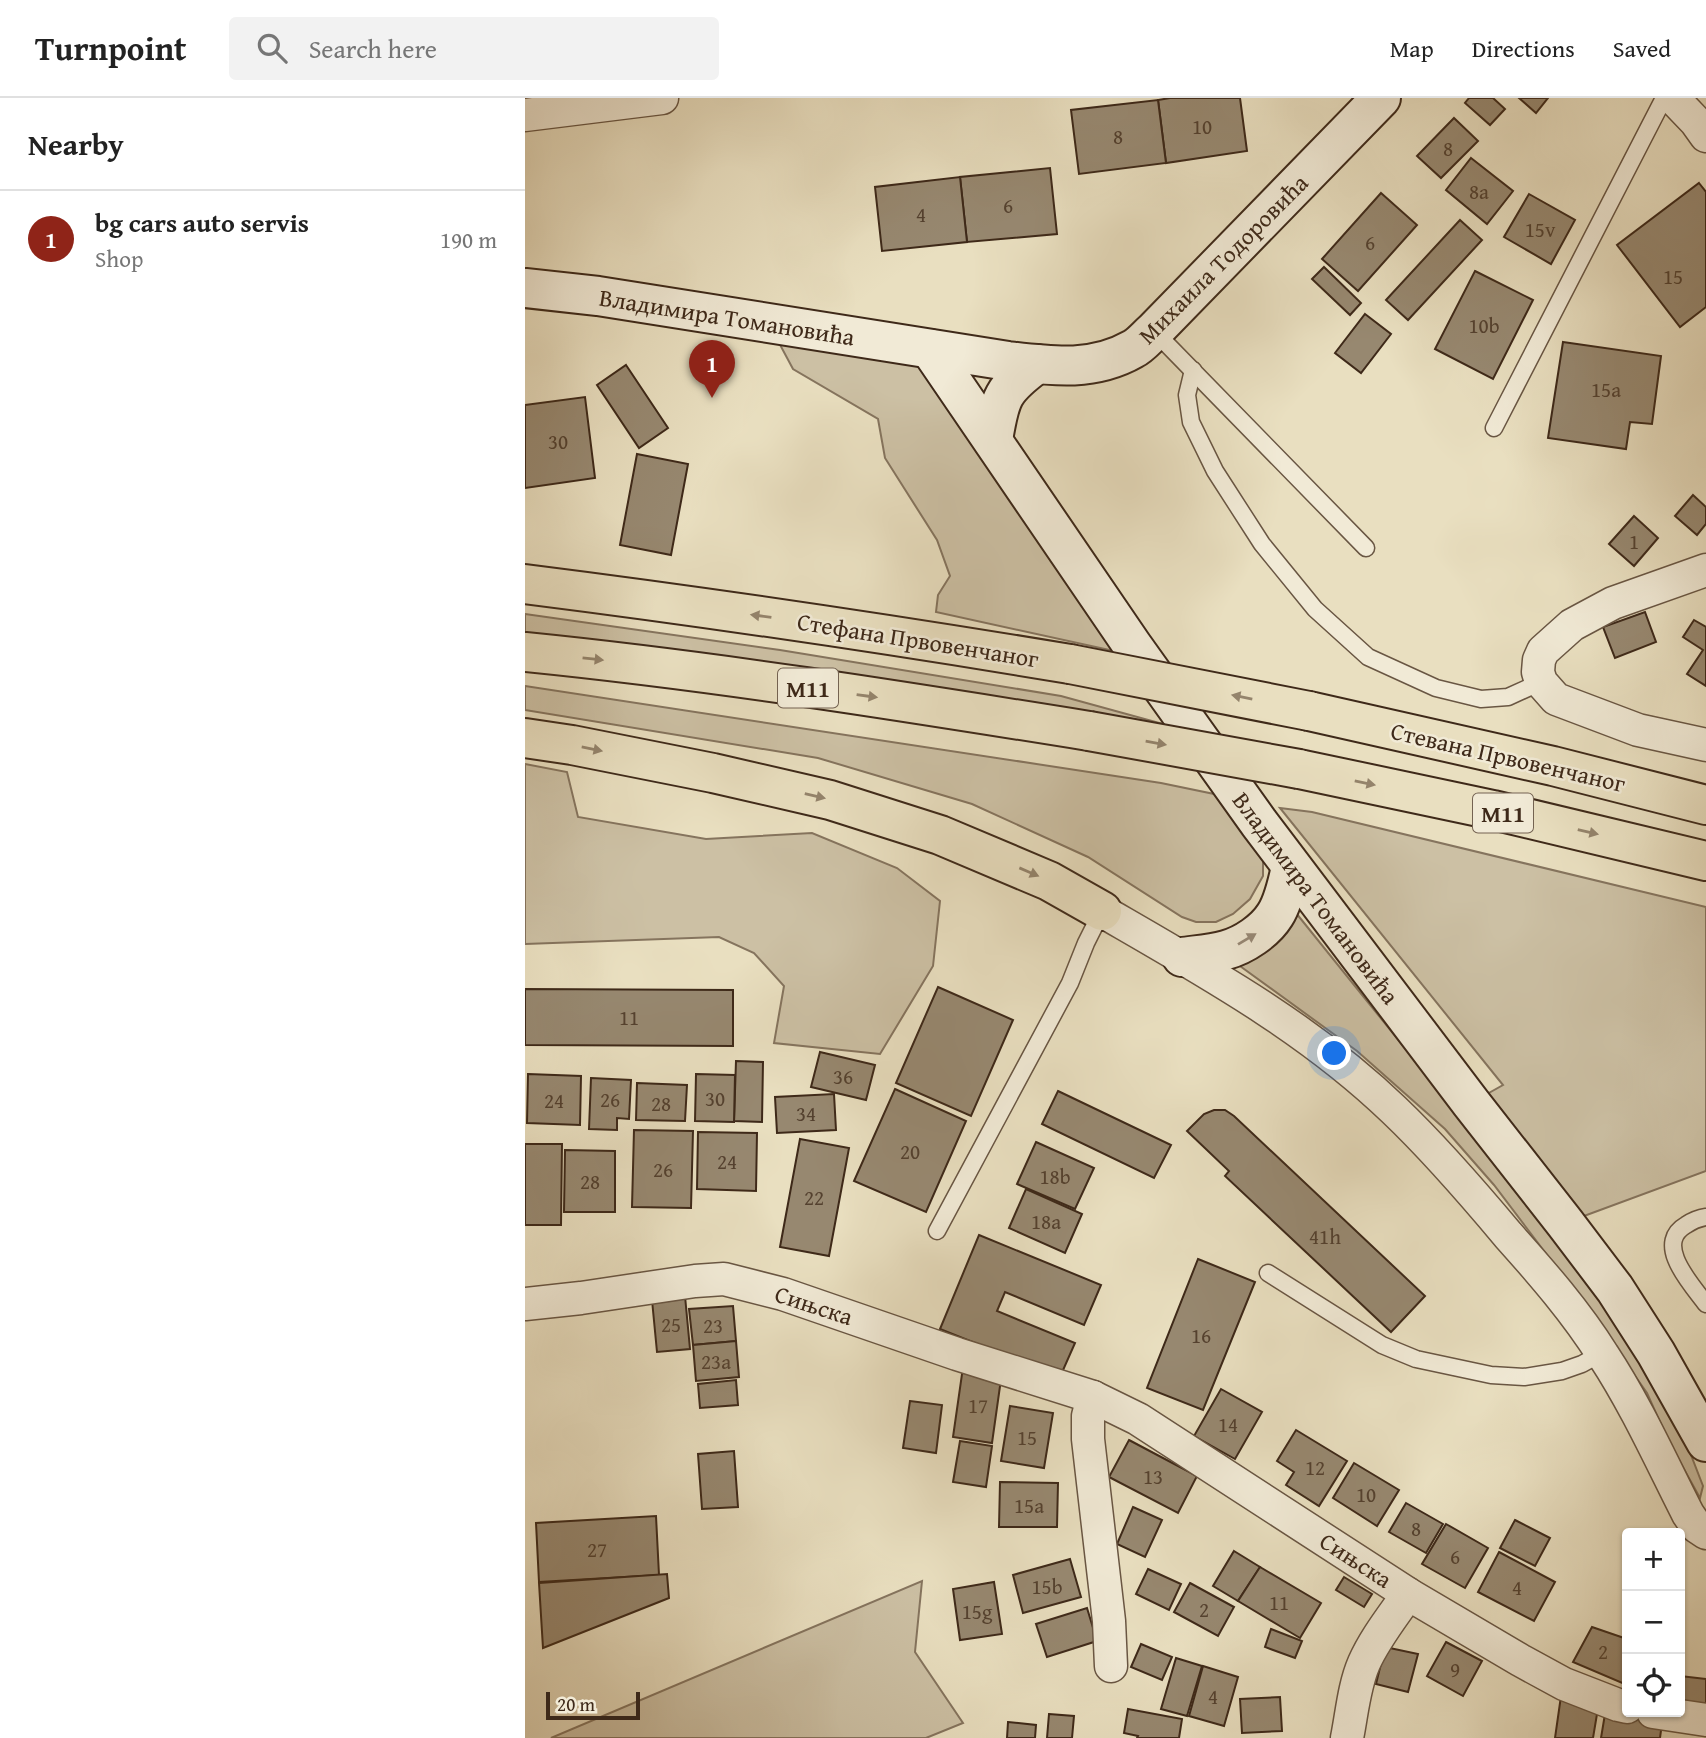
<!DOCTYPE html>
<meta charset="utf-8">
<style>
body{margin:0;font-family:"Gentium Book Plus",serif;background:#f2f2f2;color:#222}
.controls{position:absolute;right:21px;bottom:21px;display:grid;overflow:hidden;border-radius:7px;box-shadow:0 2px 5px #0004}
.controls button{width:63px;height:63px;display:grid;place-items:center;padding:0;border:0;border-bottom:2px solid #e0e0e0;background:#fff;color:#222;font:35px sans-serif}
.scale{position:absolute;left:21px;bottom:18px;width:94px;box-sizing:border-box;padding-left:7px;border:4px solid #3e2919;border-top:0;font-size:19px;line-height:24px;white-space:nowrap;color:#3e2919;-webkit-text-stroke:5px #f1ead6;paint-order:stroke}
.you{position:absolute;left:810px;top:956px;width:24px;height:24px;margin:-18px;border:5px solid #fff;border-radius:50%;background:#1a73e8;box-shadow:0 0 0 10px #1a73e833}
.badge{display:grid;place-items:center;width:46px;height:46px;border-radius:50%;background:#8f2418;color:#fff;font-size:23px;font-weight:700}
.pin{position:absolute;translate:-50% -58px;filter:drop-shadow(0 2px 4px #0008)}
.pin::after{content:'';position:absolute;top:37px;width:24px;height:21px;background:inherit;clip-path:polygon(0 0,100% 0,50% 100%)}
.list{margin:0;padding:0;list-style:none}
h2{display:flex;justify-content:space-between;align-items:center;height:91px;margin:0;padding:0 28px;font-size:30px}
h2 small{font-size:23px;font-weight:400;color:#767676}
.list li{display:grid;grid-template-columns:46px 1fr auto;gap:21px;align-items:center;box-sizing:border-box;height:98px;padding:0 28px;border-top:2px solid #e0e0e0}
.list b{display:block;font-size:26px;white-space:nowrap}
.list p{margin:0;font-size:23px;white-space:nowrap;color:#767676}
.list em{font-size:23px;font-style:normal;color:#767676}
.icon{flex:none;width:38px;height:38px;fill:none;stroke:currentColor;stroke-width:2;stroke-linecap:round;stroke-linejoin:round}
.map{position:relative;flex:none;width:1181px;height:1640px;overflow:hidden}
header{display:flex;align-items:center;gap:42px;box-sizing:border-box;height:98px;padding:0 35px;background:#fff;border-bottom:2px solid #e0e0e0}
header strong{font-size:33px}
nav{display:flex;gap:38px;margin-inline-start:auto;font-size:24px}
.search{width:490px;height:63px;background:#f2f2f2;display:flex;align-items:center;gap:18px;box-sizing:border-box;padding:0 24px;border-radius:7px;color:#767676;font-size:26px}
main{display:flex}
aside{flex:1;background:#fff}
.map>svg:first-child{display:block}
</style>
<header>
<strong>Turnpoint</strong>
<div class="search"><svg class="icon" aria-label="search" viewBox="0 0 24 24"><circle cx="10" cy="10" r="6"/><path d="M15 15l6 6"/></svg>Search here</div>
<nav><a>Map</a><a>Directions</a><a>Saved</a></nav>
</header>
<main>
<aside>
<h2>Nearby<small></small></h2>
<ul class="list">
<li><span class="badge">1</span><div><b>bg cars auto servis</b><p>Shop</p></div><em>190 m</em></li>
</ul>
</aside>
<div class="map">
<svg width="1181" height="1640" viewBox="0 0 1181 1640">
<rect width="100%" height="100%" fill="#e9dfc0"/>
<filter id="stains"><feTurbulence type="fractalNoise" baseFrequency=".00286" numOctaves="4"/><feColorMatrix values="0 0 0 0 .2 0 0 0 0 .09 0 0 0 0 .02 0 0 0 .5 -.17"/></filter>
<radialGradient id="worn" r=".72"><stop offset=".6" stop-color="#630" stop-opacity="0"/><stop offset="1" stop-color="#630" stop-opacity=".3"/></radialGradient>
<g fill="#ccc0a4" stroke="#85745e" stroke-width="2">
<path d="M253,243L316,249L405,271L589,553L411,514L413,497L425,478L412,442L360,360L353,321L268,271Z"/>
<path d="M0,516L255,552L536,598L638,626V633L0,545Z"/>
<path d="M0,588L636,685L689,696L738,758V778L725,801L708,816L691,824H671L657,819L563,759L447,706L293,660L0,612Z"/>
<path d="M0,666L42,674L53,719L181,741L287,735L372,770L415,803L408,868L355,956L249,945L259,888L229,855L194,839L0,846Z"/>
<path d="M755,710L787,714L1181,809V1073L1040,1125L946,1005L978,987Z"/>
<path d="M767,810L1074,1191L1159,1339L1178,1388L1175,1400L1144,1344L1122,1295L1060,1207L969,1087L920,1031L832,953L708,863Z"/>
<path d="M397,1483L390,1554L438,1625L401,1640H26Z"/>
</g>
<g fill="#978870" stroke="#3e2919" stroke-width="2">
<path d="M645,0H715L722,53L641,65L633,2Z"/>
<path d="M944,0H968L980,11L965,27L940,5Z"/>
<path d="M994,0H1023L1011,15Z"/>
<path d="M633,2L641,65L554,76L546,12Z"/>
<path d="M929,20L953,43L916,80L892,58Z"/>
<path d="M946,60L988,93L962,126L921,92Z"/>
<path d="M525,70L532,136L442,144L435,79Z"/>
<path d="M435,79L442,144L357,153L350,89Z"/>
<path d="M1174,85L1181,94V209L1155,229L1092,147Z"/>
<path d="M856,95L892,127L833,193L797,161Z"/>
<path d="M1004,96L1050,122L1026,166L979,139Z"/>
<path d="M935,122L957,142L883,222L861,202Z"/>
<path d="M799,169L836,205L825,217L787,181Z"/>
<path d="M950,173L1008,202L968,281L910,251Z"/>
<path d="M840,216L866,236L836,275L810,255Z"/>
<path d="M1038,244L1136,258L1127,326L1105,324L1101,351L1023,340Z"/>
<path d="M101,267L143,330L114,350L72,287Z"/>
<path d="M60,299L70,380L0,390V307Z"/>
<path d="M112,356L163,366L146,457L95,447Z"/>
<path d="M1168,397L1181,409V426L1172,437L1150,418Z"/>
<path d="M1109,418L1133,440L1109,468L1084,446Z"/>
<path d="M1120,514L1131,544L1090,560L1078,529Z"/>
<path d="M1169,522L1181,529V588L1162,576L1178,552L1158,539Z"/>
<path d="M413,889L488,922L446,1018L371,985Z"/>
<path d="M0,891L208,892V948L0,947Z"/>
<path d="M295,954L350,967L341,1002L286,989Z"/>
<path d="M211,963L238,964L237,1024L209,1023Z"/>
<path d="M3,976L56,978L55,1027L2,1025Z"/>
<path d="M171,976L210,977L209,1024L170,1023Z"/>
<path d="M66,980L106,982L104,1021L92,1020V1032L64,1031Z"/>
<path d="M112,985L162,987L160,1023L111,1022Z"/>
<path d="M370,991L441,1023L401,1114L329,1083Z"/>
<path d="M533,993L646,1047L629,1080L517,1026Z"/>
<path d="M309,996L311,1032L252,1035L250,999Z"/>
<path d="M689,1012H700L709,1018L900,1198L866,1234L700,1078L704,1073L662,1033L679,1016Z"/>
<path d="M109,1032L168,1033L166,1110L107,1109Z"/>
<path d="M173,1034L232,1035L231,1093L172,1091Z"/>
<path d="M275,1041L324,1050L304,1158L255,1149Z"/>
<path d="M511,1044L569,1070L550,1111L492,1086Z"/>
<path d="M0,1046H37L36,1127H0Z"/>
<path d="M40,1052L90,1053V1114H39Z"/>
<path d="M501,1091L557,1116L540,1155L484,1130Z"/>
<path d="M454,1137L576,1187L559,1227L480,1194L472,1213L550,1245L535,1279L415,1231Z"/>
<path d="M673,1161L730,1184L678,1312L622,1290Z"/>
<path d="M160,1198L165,1251L132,1254L127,1202Z"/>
<path d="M208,1208L211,1243L168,1247L164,1211Z"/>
<path d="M211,1243L214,1279L171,1283L168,1247Z"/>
<path d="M438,1269L477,1274L467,1345L428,1339Z"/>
<path d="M211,1282L213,1307L175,1310L173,1286Z"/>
<path d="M696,1291L737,1314L710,1361L669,1338Z"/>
<path d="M385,1303L417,1307L411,1355L378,1350Z"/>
<path d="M485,1308L528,1315L519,1370L476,1363Z"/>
<path d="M771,1332L822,1363L794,1408L761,1387L769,1374L752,1363Z"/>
<path d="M604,1342L672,1378L653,1415L584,1379Z"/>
<path d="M435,1343L467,1348L461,1389L428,1384Z"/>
<path d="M209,1353L213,1409L177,1411L173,1356Z"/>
<path d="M829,1365L874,1392L852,1428L808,1400Z"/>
<path d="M475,1384L533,1385L532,1429H474Z"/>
<path d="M881,1405L918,1426L901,1455L864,1434Z"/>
<path d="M608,1409L637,1422L620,1459L592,1446Z"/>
<path d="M131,1418L134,1477L14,1484L11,1425Z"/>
<path d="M990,1422L1025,1440L1010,1468L975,1450Z"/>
<path d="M921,1426L963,1450L940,1490L897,1466Z"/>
<path d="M709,1453L735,1469L713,1503L688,1488Z"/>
<path d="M974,1454L1030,1484L1009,1523L953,1494Z"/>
<path d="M545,1461L556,1499L498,1515L488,1477Z"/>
<path d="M735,1469L796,1505L775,1540L713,1503Z"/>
<path d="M623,1471L656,1486L644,1512L611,1496Z"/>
<path d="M142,1476L144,1500L18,1550L14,1485Z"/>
<path d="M819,1479L847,1496L839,1509L811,1492Z"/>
<path d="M469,1484L477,1536L435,1542L428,1491Z"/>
<path d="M665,1485L709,1509L693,1538L649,1514Z"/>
<path d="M562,1510L572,1543L522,1559L511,1526Z"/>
<path d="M1067,1529L1102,1541V1587L1048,1564Z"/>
<path d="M746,1531L777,1543L770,1560L740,1549Z"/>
<path d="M921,1544L957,1563L938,1598L902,1578Z"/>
<path d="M616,1546L647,1559L637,1582L606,1569Z"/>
<path d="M860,1549L893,1556L883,1594L851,1586Z"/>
<path d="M651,1560L677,1568L662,1618L636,1611Z"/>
<path d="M678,1568L713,1579L699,1628L664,1618Z"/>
<path d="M1155,1578L1181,1581V1610L1155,1607Z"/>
<path d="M1036,1598L1074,1604L1068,1640H1030Z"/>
<path d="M755,1599L757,1633L717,1635L715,1601Z"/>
<path d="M603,1611L657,1621L654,1640H612L613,1638L599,1635Z"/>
<path d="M524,1616L549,1618L547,1640H522Z"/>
<path d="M1080,1616L1137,1625L1135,1640H1076Z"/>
<path d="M483,1624L511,1627L510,1640H482Z"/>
</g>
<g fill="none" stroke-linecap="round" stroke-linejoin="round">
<defs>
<g id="lane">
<path d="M629,233L841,450"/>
<path d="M668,272L662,297L666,324L690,373L737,446L790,511L843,559L911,590L956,601L983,599L1016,584"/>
<path d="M969,330L1139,0"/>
<path d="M1181,1119C1174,1120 1167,1123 1161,1127C1128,1146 1167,1187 1181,1206"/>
<path d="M412,1133L545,885L561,845L577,813"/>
<path d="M743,1175L857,1247L891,1261L966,1277L999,1279L1037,1273L1057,1266L1077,1255"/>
</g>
<g id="street">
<path d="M1148,0L1171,24L1181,38"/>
<path d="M0,17L137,0"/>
<path d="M1181,472L1088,505L1047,527L1018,553L1014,562L1013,574L1016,584L1031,601L1113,632L1181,647"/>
<path d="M577,813C679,872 784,930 869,1012C910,1051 947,1094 983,1137C1017,1175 1051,1214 1078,1257C1111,1307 1136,1363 1163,1416L1172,1429L1181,1435"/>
<path d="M0,1206L56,1200L170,1183L199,1181L258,1196L432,1256L568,1299L613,1321L883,1496L995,1562L1039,1586L1093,1607L1102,1609"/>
<path d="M568,1299L563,1318V1341L584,1523L586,1568"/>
<path d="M1128,1614L1181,1622"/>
<path d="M822,1640C827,1615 829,1588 839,1565C850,1540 868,1518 883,1496"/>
</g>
<g id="secondary">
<path d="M0,190L73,198L483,263C526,268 568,274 608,251C616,247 622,239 629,233L856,0"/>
<path d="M405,251L607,547L734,725L946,1005L1040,1125L1090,1191L1131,1255L1181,1344"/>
<path d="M468,342C475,299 477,292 512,266"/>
<path d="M657,859C671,857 687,856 701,852C719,847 740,833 750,817C758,805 763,783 766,769"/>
</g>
<g id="highway">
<path d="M0,486C182,509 364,536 545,566"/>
<path d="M0,554C189,573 377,603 564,633"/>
<path d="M784,613L1028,668L1181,707"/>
<path d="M0,640L47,647L188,675L305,702L415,737L524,783L577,813"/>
<path d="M774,671L968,712L1181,763"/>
</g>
</defs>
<use href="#lane" stroke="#695643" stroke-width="19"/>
<use href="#street" stroke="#695643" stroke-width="35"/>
<use href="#secondary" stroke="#3e2919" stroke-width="42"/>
<use href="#highway" stroke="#3e2919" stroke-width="42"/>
<use href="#lane" stroke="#f1ead6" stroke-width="16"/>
<use href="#street" stroke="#f1ead6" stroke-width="32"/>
<use href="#secondary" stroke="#f1ead6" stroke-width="38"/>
<use href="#highway" stroke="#e9dfc0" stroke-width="38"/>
<defs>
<g id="highway-bridge">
<path d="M545,566L784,613"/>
<path d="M564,633L774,671"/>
</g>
</defs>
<use href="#highway-bridge" stroke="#3e2919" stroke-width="42" stroke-linecap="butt"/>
<use href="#highway-bridge" stroke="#e9dfc0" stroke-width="38"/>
</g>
<defs><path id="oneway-solid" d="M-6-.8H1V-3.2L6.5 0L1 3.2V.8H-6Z" transform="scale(1.75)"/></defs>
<g fill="#94846c">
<use href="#oneway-solid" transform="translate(236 518) rotate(-172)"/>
<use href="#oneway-solid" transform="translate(68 561) rotate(6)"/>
<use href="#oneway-solid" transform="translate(342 598) rotate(8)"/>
<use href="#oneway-solid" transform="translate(717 599) rotate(-169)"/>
<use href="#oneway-solid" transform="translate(631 645) rotate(10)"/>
<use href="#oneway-solid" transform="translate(67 651) rotate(11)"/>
<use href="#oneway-solid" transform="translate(840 685) rotate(12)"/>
<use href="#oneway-solid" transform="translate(290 698) rotate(13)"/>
<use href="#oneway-solid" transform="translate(1063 734) rotate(13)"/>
<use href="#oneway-solid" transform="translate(504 774) rotate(23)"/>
</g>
<use fill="#988a78" href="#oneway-solid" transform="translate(722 841) rotate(-31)"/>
<g text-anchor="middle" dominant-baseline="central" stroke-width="5" stroke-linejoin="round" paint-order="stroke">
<g font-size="21" fill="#54412f">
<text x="677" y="28">10</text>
<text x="593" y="38">8</text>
<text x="923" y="50">8</text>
<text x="954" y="93">8a</text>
<text x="483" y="107">6</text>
<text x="396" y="116">4</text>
<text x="1015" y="131">15v</text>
<text x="845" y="144">6</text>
<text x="1148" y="178">15</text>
<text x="959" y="227">10b</text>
<text x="1081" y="291">15a</text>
<text x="33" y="343">30</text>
<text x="1109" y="443">1</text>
<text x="104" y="919">11</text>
<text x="318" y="978">36</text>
<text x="190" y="1000">30</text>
<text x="85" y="1001">26</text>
<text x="29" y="1002">24</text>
<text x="136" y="1005">28</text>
<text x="281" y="1015">34</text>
<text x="385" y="1053">20</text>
<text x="202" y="1063">24</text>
<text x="138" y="1071">26</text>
<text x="530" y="1078">18b</text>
<text x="65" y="1083">28</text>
<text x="289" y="1099">22</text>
<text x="521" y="1123">18a</text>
<text x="800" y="1138">41h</text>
<text x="146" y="1226">25</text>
<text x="188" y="1227">23</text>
<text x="676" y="1237">16</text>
<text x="191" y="1263">23a</text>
<text x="453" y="1307">17</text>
<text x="703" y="1326">14</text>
<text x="502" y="1339">15</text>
<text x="790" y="1369">12</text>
<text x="628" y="1378">13</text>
<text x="841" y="1396">10</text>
<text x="504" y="1407">15a</text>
<text x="891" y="1430">8</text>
<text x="72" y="1451">27</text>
<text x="930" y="1458">6</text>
<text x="522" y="1488">15b</text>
<text x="992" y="1489">4</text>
<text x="754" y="1504">11</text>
<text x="679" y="1511">2</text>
<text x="452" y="1513">15g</text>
<text x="1078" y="1553">2</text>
<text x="930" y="1571">9</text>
<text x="688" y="1598">4</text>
</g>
<g fill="#f1ead6" stroke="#746352" stroke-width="2">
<rect x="253" y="570.5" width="60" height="39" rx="5"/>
<rect x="948" y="695.5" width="60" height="39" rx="5"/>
</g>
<g font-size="23" font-weight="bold" fill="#3e2919">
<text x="283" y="590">M11</text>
<text x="978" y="715">M11</text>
</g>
<g font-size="24" fill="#3e2919" stroke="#f1ead6">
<text transform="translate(698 161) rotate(-45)">Михаила Тодоровића</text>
<text transform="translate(202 219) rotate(9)">Владимира Томановића</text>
<text transform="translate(393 542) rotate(9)">Стефана Првовенчаног</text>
<text transform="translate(983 659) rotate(13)">Стевана Првовенчаног</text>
<text transform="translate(791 800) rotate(53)">Владимира Томановића</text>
<text transform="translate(289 1207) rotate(18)">Сињска</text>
<text transform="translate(831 1462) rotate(33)">Сињска</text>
</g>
</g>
<rect width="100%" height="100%" filter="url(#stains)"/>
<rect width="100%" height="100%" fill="url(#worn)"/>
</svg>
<div class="controls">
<button>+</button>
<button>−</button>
<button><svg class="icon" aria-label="locate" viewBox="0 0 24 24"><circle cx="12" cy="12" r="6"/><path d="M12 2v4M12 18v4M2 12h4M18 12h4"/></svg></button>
</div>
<div class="scale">20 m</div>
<div class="you"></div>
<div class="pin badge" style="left:187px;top:300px">1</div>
</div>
</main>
